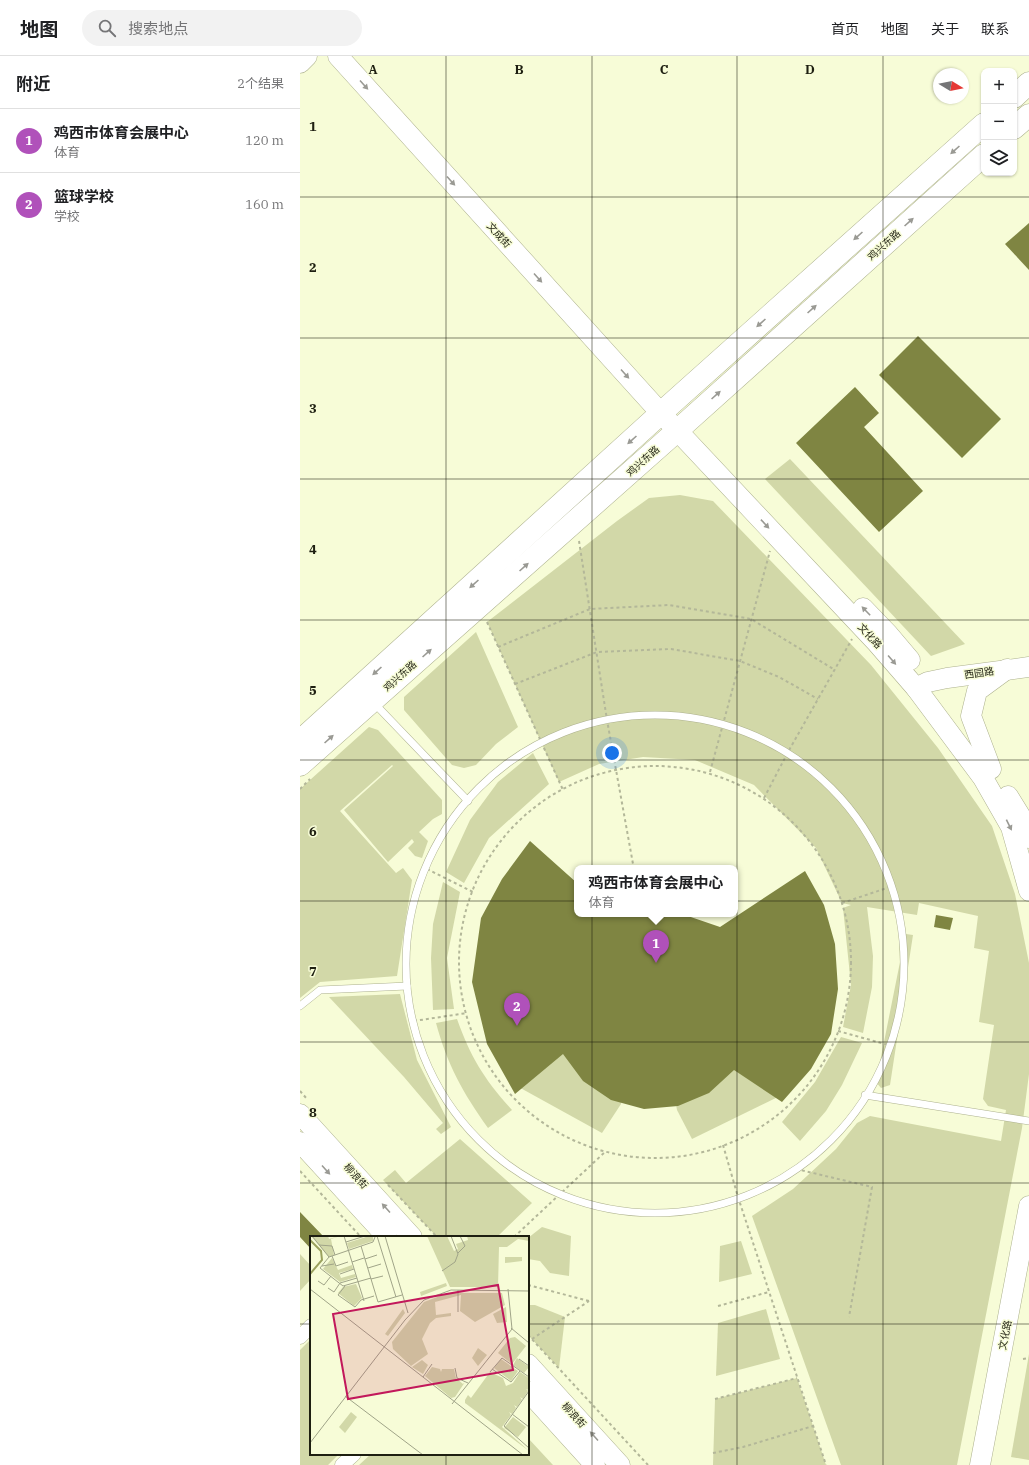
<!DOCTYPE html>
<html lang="zh">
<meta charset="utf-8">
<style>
body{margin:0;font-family:"IBM Plex Serif","Noto Sans SC",serif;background:#f2f2f2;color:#202124}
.controls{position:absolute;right:12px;top:12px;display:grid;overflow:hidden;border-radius:8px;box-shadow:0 1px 3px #0004}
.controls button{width:36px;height:36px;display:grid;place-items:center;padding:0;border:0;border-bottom:1px solid #e0e0e0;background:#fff;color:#202124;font:20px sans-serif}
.compass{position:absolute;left:633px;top:12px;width:36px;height:36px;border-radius:50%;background:#fff;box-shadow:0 1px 3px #0004;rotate:100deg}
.you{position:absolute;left:312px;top:697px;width:14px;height:14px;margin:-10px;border:3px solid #fff;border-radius:50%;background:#1a73e8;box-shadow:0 0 0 6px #1a73e833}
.badge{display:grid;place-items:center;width:26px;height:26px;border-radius:50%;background:#b051ba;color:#fff;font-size:13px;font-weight:700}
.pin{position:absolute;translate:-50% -33px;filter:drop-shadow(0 1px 2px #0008)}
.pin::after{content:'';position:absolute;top:21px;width:14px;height:12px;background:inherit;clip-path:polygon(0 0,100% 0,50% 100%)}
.popup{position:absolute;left:274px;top:809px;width:164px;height:52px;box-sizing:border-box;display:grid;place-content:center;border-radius:8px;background:#fff;filter:drop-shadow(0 1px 3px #0005);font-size:13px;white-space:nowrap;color:#757577}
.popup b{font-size:15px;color:#202124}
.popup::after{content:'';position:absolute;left:50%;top:100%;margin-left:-8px;border:8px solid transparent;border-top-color:#fff}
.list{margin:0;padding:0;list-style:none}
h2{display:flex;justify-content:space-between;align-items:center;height:52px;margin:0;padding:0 16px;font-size:17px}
h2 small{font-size:13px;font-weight:400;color:#757577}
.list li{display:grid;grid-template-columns:26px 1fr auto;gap:12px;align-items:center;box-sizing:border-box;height:64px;padding:0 16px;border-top:1px solid #e0e0e0}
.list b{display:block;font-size:15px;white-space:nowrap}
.list p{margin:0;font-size:13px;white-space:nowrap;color:#757577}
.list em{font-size:13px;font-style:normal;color:#757577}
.icon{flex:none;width:22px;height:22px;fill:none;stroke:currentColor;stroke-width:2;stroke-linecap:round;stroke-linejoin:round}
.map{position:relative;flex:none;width:729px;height:1409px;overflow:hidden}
header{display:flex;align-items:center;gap:24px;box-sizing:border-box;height:56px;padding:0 20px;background:#fff;border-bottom:1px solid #e0e0e0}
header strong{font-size:19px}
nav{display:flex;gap:22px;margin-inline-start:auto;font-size:14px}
.search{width:280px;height:36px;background:#f2f2f2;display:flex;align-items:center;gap:10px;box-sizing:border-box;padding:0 14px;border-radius:22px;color:#757577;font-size:15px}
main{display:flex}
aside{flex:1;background:#fff}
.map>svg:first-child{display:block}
</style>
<header>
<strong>地图</strong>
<div class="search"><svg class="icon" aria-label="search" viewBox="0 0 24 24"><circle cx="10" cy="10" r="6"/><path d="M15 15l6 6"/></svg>搜索地点</div>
<nav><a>首页</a><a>地图</a><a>关于</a><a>联系</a></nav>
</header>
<main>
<aside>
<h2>附近<small>2个结果</small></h2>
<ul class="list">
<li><span class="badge">1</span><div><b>鸡西市体育会展中心</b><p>体育</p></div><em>120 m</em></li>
<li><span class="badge">2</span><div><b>篮球学校</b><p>学校</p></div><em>160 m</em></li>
</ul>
</aside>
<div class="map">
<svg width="729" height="1409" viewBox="0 0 729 1409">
<rect width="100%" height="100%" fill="#f7fcd7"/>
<g fill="#d2d8a8">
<path d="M490,403L665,588L631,600L465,423Z"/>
<path d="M380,439L413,445L571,609L638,692L692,770L715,838L729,907V1018L722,1072L657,1409H541L452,1160L493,1133L536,1093L557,1067L570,1060L701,1085L706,1054L688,1050L683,1043L694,969L679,966L689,895L674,892L678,860L619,847L617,859L567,851L573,900L572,931L563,977L543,971L551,929L543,852L551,849L542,847L516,792L454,729L395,704L343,701L299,708L259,726L187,566L317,465L349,442Z"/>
<path d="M176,576L218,671L196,688L176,709L164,712L152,709L104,654V641Z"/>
<path d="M69,671L78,674L142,744V758L133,763L119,776L128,785L122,802L115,800L108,792L114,786L112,783L88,806L44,754L93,710L92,709L40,755L96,817L103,812L112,824L97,920L20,926L0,942V733Z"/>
<path d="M233,697L249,728L189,782L164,827L146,816L170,764L198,726Z"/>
<path d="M143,826L160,836L147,902L154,953L133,954L131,902L133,868Z"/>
<path d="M599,877L613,879L590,1029L581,1032L576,1026L600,906Z"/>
<path d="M100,938L117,1004L151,1071L141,1078L136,1073L143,1067L104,1021L29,941Z"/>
<path d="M157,963C171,1002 184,1023 212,1054L188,1072C163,1037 147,1008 136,967Z"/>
<path d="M541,981L562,987L542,1029L526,1055L500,1085L482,1066L515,1026Z"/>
<path d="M267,989L326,1022L321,1048L302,1077L215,1029Z"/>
<path d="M433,996L480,1040L392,1083L377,1054L372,1025Z"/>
<path d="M160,1083L232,1147L197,1181H137L83,1124L95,1114L106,1127Z"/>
<path d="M242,1171L271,1180L269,1220L250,1217L240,1205L228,1203V1182Z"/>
<path d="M441,1185L452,1218L419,1226L420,1190Z"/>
<path d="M0,1198L11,1210V1223L0,1235Z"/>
<path d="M228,1249H235L265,1261L259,1312L228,1279Z"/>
<path d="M466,1253L480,1303L416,1320L418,1267Z"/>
<path d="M11,1283V1398H39L28,1409H0V1294Z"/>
<path d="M729,1298V1404L711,1401Z"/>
<path d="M497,1322L526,1409H413L415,1343Z"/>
<path d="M228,1382L253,1409H59L71,1398H228Z"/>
</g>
<g fill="#7f8542">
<path d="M729,167V214L705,188Z"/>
<path d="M618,280L701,363L662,402L579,319Z"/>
<path d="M555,331L579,357L564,371L623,435L579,476L496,387Z"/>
<path d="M230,785L277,827V858H382L420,871L505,815L524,849L535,888L538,933L531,978L511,1013L482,1046L434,1014L409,1037L378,1050L344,1053L311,1044L283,1025L263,998L215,1038L187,988L172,926L181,862L202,823Z"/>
<path d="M636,859L653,862L650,874L634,871Z"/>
<path d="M0,1156L24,1181H11V1193L0,1181Z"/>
</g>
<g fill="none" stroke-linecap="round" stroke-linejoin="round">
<defs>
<g id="lane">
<path d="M74,647L168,745"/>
<circle cx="355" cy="908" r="249"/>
<path d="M0,950L20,934L107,930"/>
<path d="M565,1039L729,1065"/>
</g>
<g id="street">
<path d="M0,1281L11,1270"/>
<path d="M42,1409L54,1398"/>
</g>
<g id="secondary">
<path d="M38,0L358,354L577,587L616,632L683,722L711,771L729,835"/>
<path d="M0,7L7,0"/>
<path d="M563,552L588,578L610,604"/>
<path d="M616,632L628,626L647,622L729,611"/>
<path d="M691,713L671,660L677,635L707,613"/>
<path d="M708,740L724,766L729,782"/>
<path d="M0,1058L112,1181"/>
<path d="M0,1086L87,1181"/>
<path d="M228,1308L320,1409"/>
<path d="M228,1335L295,1409"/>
<path d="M680,1409L729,1150"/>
</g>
<g id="highway">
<path d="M714,41L729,27"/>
<path d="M714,72L729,59"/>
<path d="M0,685L371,348L684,68"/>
<path d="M0,709L378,374L684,99"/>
</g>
</defs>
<use href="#lane" stroke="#adb18e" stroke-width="8"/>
<use href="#street" stroke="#adb18e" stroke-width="15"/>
<use href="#secondary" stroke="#adb18e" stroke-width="21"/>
<use href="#highway" stroke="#adb18e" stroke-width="23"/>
<g stroke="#b3b799" stroke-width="2" stroke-dasharray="3 3" stroke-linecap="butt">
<path d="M279,485L307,664L333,808"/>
<path d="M187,566L263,734"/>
<path d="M198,591L290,553L369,549L451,563L535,614"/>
<path d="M215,628L297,596L371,593L440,605L479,621L518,643"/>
<circle cx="355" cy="906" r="196"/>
<path d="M410,716L470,495"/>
<path d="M0,733L10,723"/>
<path d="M464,742L488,696L552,583"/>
<path d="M127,813L173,836"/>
<path d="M542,847L593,830"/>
<path d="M114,965L167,957"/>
<path d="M538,975L592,990"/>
<path d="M0,1035L7,1043"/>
<path d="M423,1089L438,1141L526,1409"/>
<path d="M496,1113L572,1131L549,1261"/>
<path d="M0,1115L61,1181"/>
<path d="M88,1129L137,1181"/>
<path d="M214,1181L305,1096"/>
<path d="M228,1229L289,1245"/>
<path d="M418,1250L469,1236"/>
<path d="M228,1279L348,1409"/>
<path d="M232,1283L289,1245"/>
<path d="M723,1303L729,1302"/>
<path d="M415,1343L497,1322"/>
<path d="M413,1397L443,1391L513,1370"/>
</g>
<use href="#lane" stroke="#fff" stroke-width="7"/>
<use href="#street" stroke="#fff" stroke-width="14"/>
<use href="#secondary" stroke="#fff" stroke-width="20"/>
<use href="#highway" stroke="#fff" stroke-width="22"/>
</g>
<defs><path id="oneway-solid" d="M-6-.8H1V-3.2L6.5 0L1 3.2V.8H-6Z"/></defs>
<g fill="#9a9a94">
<use href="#oneway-solid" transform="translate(64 29) rotate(48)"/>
<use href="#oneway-solid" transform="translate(655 94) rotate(138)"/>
<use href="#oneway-solid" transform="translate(151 125) rotate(48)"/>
<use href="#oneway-solid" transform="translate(609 166) rotate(-42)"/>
<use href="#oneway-solid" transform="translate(558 180) rotate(138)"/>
<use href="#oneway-solid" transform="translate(238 222) rotate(48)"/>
<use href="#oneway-solid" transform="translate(512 253) rotate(-42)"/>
<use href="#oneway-solid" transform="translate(461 267) rotate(138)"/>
<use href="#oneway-solid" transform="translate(325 318) rotate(48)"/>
<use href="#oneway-solid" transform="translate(416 339) rotate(-42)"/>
<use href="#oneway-solid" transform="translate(332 384) rotate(138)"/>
<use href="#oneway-solid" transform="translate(465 468) rotate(47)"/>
<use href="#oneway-solid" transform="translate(224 511) rotate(-42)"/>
<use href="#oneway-solid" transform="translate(174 528) rotate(138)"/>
<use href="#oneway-solid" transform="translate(566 555) rotate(-134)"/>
<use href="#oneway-solid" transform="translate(127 597) rotate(-42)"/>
<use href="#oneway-solid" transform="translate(592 604) rotate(49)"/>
<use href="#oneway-solid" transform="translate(77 615) rotate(138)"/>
<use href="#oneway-solid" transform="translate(29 683) rotate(-42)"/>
<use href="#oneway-solid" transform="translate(709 769) rotate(64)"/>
<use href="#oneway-solid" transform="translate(26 1114) rotate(48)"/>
<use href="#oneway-solid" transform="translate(86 1152) rotate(-132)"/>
<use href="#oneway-solid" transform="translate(294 1380) rotate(-132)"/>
</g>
<path fill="none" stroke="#1e1f11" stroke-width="1" stroke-opacity="0.55" d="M146,0V1181M292,0V1409M437,0V1409M583,0V1409M0,141H729M0,282H729M0,423H729M0,564H729M0,704H729M0,845H729M0,986H729M0,1127H729M0,1268H11M228,1268H729M146,1398V1409"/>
<g text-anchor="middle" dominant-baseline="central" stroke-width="3" stroke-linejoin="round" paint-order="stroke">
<g font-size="10" fill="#1e1f11" stroke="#f7fcd7">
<text transform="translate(199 179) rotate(48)">文成街</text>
<text transform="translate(584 189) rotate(-42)">鸡兴东路</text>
<text transform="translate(343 405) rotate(-42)">鸡兴东路</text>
<text transform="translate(570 580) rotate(47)">文化路</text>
<text transform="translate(679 617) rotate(-8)">西园路</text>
<text transform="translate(100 620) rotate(-42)">鸡兴东路</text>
<text transform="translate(56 1120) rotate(48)">柳浪街</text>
<text transform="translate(705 1279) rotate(-79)">文化路</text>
<text transform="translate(274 1359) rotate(48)">柳浪街</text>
</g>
</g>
<g transform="translate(10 1180)">
<rect width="219" height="219" fill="#f7fcd7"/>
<path d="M1,0H18L19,3L30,0L21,3L24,19L19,21ZM59,0H63V5L39,13L37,7ZM117,0H137L144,15L148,13L146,8L158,4L157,0H219V5L208,3L197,11H189L188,51H140ZM195,21H212V25L195,27ZM22,22L28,34L42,29L43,33L29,37L31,42L45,38L46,41L30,46L13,33ZM136,47L137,50L111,60L110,56ZM46,48L52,62L44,70L28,57L33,51ZM138,57H192L195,69L165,86L150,75L151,59L125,66L126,79L141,77V80L126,82L120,87L112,103L118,118L101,130L83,113L82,106L114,66ZM196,71L197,86L187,87L183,78ZM93,73L95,77L78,100L75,98ZM205,101L216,110L202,128L188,117L200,102ZM168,112L177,119L168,130L162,122ZM207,122L219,131L214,137L203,129ZM191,123L208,135L201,145L184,132ZM112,124L118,129L113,138L102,131ZM122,131L130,133L131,136L132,133H144L146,142L153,148L155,146L145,161L141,162L115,140ZM180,136L193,142L196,150L203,147L210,136L219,142V154L216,153L218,155L213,163L210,161L212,164L207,171L204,169L206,172L202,178L199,176L201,179L192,191L219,215L155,167V164L158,159L161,162ZM41,176L47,181L35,197L29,191ZM203,181L216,191L208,201L194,192Z" fill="#d2d8a8"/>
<path fill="none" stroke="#9ba25e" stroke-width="2" d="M0,38L12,24L11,15L0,4"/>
<path fill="none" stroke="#a0a488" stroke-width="1" d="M2,0L19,21L10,32L33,50L61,42M34,0L54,65M67,0L86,61M75,0L98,77M36,6L55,0M9,9L22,10L25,19M51,10L68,66L92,59M148,17L155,10L150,0M22,20L26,30L38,26M19,21L63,6L65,1M55,23L67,19M42,26L54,22M12,30L24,28M58,32L71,28M132,35L145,26L148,18L141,0M30,38L44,33M61,43L73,40M8,45L14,49L21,40M35,50L28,59L45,71L51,64L64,60M18,52L24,56L30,47L47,42M0,53L213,219M148,54V76M201,92L219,107M209,123L219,130M145,132L147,142L158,147M182,133L201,146L210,135M180,136L192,122L219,141M113,141L122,128M219,155L194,190L219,212M35,160L113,219M142,168L202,93L198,53M202,178L219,191M0,207L95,84L114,64L141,54L219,55"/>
<path fill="#c2185b" fill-opacity="0.15" stroke="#c2185b" stroke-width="2" d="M188,49L203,134L38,163L23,78Z"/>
<rect width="219" height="219" fill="none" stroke="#1e1f11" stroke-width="2"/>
</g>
<g font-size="13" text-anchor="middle" font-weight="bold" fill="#1e1f11" stroke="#f7fcd7" stroke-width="3" stroke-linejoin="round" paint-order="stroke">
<text x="73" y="18">A</text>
<text x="219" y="18">B</text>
<text x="364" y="18">C</text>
<text x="510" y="18">D</text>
<text x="13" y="75">1</text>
<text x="13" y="216">2</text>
<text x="13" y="357">3</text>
<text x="13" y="498">4</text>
<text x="13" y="639">5</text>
<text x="13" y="780">6</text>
<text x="13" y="920">7</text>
<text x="13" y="1061">8</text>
</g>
</svg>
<div class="controls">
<button>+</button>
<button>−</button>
<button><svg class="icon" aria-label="layers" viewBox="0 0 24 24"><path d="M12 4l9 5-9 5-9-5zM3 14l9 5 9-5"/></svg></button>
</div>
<svg class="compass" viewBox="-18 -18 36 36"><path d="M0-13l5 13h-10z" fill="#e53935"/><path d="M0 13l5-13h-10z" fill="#757577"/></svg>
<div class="you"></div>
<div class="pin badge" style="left:356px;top:907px">1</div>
<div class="popup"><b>鸡西市体育会展中心</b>体育</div>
<div class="pin badge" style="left:217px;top:970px">2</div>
</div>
</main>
